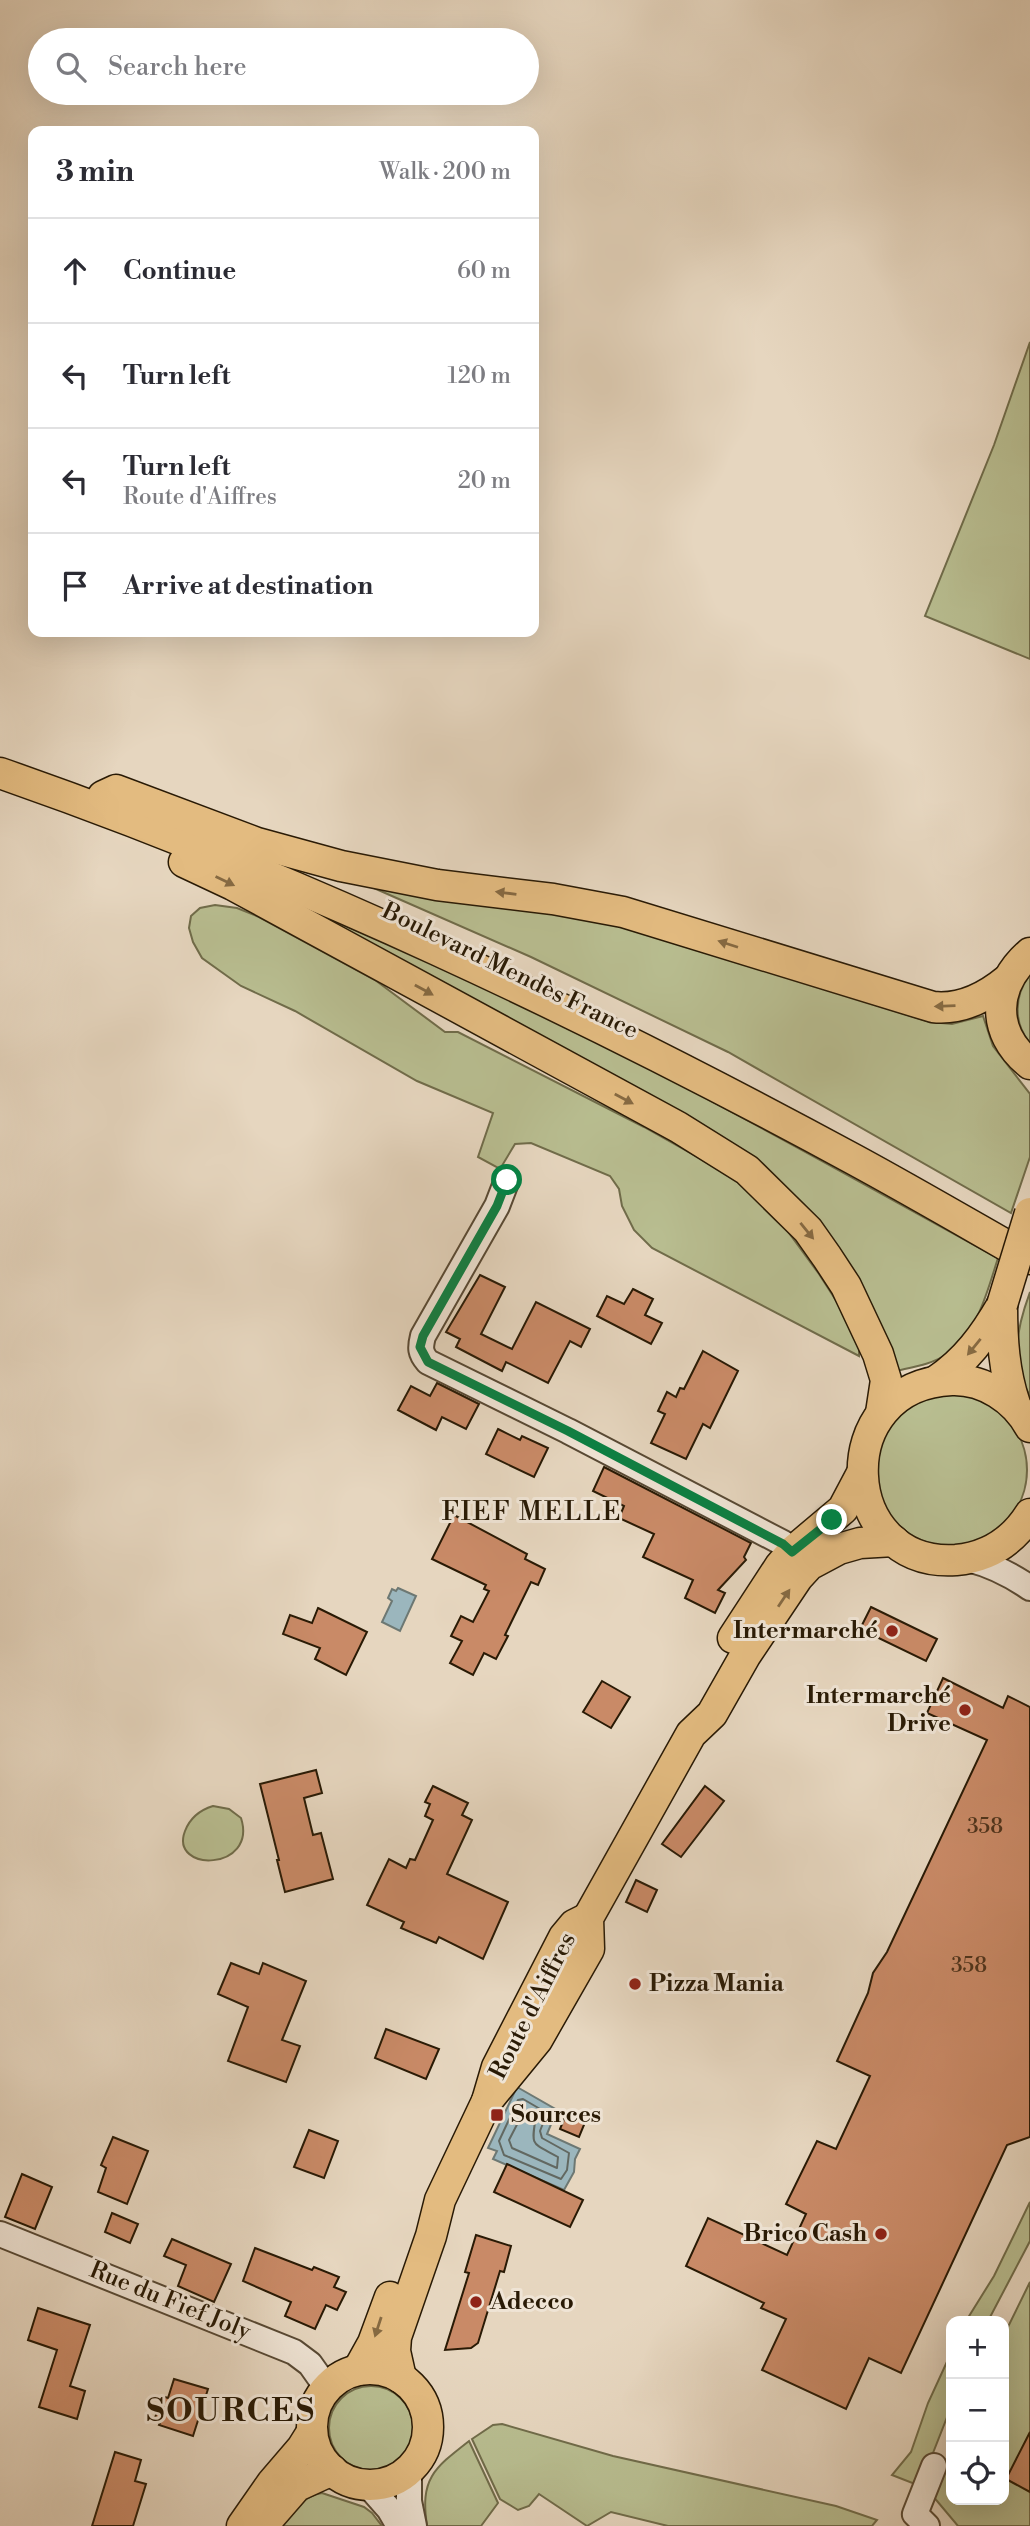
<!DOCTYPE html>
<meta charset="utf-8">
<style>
body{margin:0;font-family:"Libre Bodoni",serif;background:#f2f2f3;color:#2b2b33}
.controls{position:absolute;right:21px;bottom:21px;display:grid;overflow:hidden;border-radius:14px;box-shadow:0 7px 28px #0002}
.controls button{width:63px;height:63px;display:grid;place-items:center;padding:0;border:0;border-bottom:2px solid #e1e1e2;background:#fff;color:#2b2b33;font:35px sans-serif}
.stop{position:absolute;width:21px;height:21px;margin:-16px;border:5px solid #0b8043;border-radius:50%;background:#fff}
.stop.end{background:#0b8043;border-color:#fff;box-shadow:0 2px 7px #0008}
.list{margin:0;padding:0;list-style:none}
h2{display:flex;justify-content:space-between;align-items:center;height:91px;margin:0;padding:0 28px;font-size:30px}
h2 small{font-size:23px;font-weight:400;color:#7c7c81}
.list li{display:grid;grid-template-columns:46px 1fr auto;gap:21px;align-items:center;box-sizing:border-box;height:105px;padding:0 28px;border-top:2px solid #e1e1e2}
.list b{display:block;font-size:26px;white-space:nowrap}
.list p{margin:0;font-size:23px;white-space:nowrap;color:#7c7c81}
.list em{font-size:23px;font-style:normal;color:#7c7c81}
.icon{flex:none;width:38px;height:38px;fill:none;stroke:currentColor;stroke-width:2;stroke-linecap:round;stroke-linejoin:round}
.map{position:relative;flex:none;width:1030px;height:2526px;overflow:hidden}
.search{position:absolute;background:#fff;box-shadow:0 7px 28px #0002;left:28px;top:28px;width:511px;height:77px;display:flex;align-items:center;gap:18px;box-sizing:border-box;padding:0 24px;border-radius:38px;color:#7c7c81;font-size:26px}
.panel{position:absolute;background:#fff;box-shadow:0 7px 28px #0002;left:28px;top:126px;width:511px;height:511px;border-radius:14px}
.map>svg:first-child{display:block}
</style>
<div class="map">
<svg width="1030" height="2526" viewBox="0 0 1030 2526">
<rect width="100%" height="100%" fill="#e6d6bf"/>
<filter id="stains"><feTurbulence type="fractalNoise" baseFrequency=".00286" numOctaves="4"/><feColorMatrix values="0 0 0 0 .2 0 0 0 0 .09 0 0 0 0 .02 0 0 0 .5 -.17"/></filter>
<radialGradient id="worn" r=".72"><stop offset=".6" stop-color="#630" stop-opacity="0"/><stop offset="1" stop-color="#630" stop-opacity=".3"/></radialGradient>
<g fill="#b8bd90" stroke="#706c4a" stroke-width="2">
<path d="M1030,342V659L925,616L994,445Z"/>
<path d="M351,878L618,924L930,1022L952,1024L983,1016L993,1046L1030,1094V1157L1011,1213L728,1052L531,957Z"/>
<path d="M215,905L237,908L259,917L375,980L445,1032H458L644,1127L724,1172L749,1190L778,1218L819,1274L844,1313L859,1343V1356L652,1248L634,1230L622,1206L619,1189L610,1176L531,1143L515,1144L500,1169L478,1157L493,1113L417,1081L295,1011L241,986L202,958L193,942L189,928L191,916L200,908Z"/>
<path d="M306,909C402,949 499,991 592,1038C729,1108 863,1184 998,1258C987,1292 978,1332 947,1354C933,1364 913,1367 896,1371L817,1227Z"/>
<path d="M1030,975V1043C1013,1023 1014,995 1030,975Z"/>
<path d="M1030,1292V1396C1009,1363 1017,1327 1030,1292Z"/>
<circle cx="951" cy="1470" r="76"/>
<path d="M213,1806L229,1809L241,1818C258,1871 169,1873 185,1831C190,1818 200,1810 213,1806Z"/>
<path d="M1030,2202V2241L988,2321H966L994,2276Z"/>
<path d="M1030,2282V2526H958L932,2495L951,2454V2500H1004V2335Z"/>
<path d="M951,2353V2407L920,2486L892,2475L911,2452L928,2403Z"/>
<circle cx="371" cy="2428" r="42"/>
<path d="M502,2424L613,2456L836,2506L877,2520L872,2526H668L611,2512L587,2526L539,2494L529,2506L518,2510L500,2499L472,2439L493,2425Z"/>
<path d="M469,2441L498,2503L481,2526H427C420,2479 433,2469 469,2441Z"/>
<path d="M322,2493L364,2507L372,2513L382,2526H282C293,2512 302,2496 322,2493Z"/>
</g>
<g fill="#9bb6bd" stroke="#6d7873" stroke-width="2">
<path d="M398,1588L416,1596L400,1631L382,1622L392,1601L388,1598L392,1589L396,1591Z"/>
<path d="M517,2087L557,2110L547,2134L580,2149L575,2159L574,2172L564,2190L493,2159L497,2151L488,2148Z"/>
</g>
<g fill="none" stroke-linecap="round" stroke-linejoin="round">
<g stroke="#626861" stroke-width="2">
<path d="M523,2099L547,2113L540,2131L542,2138L569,2153L567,2170L561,2179L504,2155L499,2141L518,2100Z"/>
<path d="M524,2111L536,2116C531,2147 531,2142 558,2157L557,2168L512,2148L509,2140Z"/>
</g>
</g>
<g fill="#c98a67" stroke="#291a05" stroke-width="2">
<path d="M480,1275L505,1287L481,1334L512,1349L536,1302L590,1329L581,1347L570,1341L548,1383L506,1362L502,1371L456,1347L460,1339L446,1332Z"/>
<path d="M633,1289L653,1299L645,1315L662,1323L651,1344L597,1316L607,1296L624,1304Z"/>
<path d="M703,1351L738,1371L710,1428L703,1424L686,1459L651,1443L665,1414L658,1411L667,1392L676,1397L680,1388L684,1389Z"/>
<path d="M437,1383L479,1404L466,1429L442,1417L436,1430L398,1410L411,1386L430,1396Z"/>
<path d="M498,1429L520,1440L522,1436L548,1448L534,1477L486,1454Z"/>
<path d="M604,1467L751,1543L744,1557L746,1560L718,1590L725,1593L715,1613L685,1598L693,1580L643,1557L654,1534L619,1518L624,1506L593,1491Z"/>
<path d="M454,1515L527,1554L525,1559L545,1569L538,1585L531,1582L505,1635L508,1636L496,1659L484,1653L473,1675L450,1663L462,1641L451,1636L461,1616L473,1622L489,1591L484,1589L486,1585L432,1559Z"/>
<path d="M871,1607L937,1639L926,1661L860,1629Z"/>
<path d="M318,1608L367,1632L346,1675L315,1659L320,1648L283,1634L290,1615L312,1623Z"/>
<path d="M943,1678L1003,1708L1008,1696L1030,1707V2137L1007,2145L901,2373L869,2358L846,2409L762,2370L786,2319L761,2308L764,2303L686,2266L708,2218L787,2255L806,2214L786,2204L817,2141L836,2149L870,2076L837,2061L868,1993L873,1973L887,1952L987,1740L927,1713Z"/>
<path d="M602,1681L630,1697L611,1728L583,1712Z"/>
<path d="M316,1770L322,1793L304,1798L313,1835L321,1833L333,1879L285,1892L277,1860H279L260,1784Z"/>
<path d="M433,1786L468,1803L462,1815L472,1820L447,1874L508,1902L483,1959L439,1937L436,1943L401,1928L404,1922L367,1905L389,1859L406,1868L410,1859L415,1860L433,1820L425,1816L430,1804L425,1802Z"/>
<path d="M705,1786L724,1801L681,1857L662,1844Z"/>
<path d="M636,1880L657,1890L647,1912L626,1902Z"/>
<path d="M231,1963L259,1974L263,1963L306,1981L282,2040L300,2046L286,2082L228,2061L248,2007L218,1994Z"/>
<path d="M386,2029L439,2049L426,2079L375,2058Z"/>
<path d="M567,2112L586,2120L579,2137L560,2129Z"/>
<path d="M309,2130L338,2141L324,2178L294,2167Z"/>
<path d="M113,2137L148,2151L127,2204L98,2192L106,2168L101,2165Z"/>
<path d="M507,2164L583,2200L570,2227L494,2192Z"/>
<path d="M22,2174L52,2187L35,2229L5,2217Z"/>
<path d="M112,2213L138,2224L130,2243L105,2232Z"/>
<path d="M476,2235L511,2246L504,2272L500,2271L478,2343L471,2348L445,2350L469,2273L465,2272Z"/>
<path d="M172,2239L231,2264L214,2302L178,2286L186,2265L164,2256Z"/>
<path d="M255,2248L312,2270L314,2267L339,2277L334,2287L346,2292L337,2310L326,2305L315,2329L285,2316L291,2302L243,2281Z"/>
<path d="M38,2308L90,2325L70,2386L85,2391L77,2419L39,2407L57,2350L28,2340Z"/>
<path d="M174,2379L208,2389L193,2436L159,2425L160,2423L154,2421L162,2396L168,2398Z"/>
<path d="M1030,2432V2492L1006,2479Z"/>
<path d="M115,2452L141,2460L135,2481L146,2484L133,2526H92Z"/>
</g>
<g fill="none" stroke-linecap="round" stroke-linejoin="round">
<defs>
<g id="minor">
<path d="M507,1180L497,1206L423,1336C420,1348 420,1353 428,1362L568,1431L783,1543L792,1552"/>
<path d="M968,1559C992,1565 1010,1574 1030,1588"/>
<path d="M0,2234L294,2352L310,2364L327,2388"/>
<path d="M409,2470V2501L414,2526"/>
<path d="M367,2484L389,2509L399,2526"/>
<path d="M927,2526L915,2514L934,2466"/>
</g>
<g id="major">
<path d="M0,773C296,876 580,1011 855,1160C914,1192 972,1226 1030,1259"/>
<path d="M103,796L116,790L257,843L341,866L437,885L553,899L623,912L933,1007C961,1010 985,998 1007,980"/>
<path d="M184,862L233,885L678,1127L747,1170L808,1230L827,1257L846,1286L878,1354L886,1380L881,1413"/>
<path d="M1030,953C993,985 990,1032 1030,1064"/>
<path d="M1002,1305C1002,1339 1004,1372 1015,1404"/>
<path d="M936,1381C966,1361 984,1336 1002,1305"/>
<path d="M1030,1427C1015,1399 984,1379 952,1380C827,1385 838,1568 956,1560C989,1557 1013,1541 1030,1514"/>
<path d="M733,1638L780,1566L792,1552L843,1509L861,1475"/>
<path d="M487,2101L537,2040L589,1949L588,1918L691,1734L712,1714L745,1656L798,1577L809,1565L839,1549L860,1543L894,1541"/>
<circle cx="370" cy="2427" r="58"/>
<path d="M358,2370L373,2343L390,2297"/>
<path d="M401,2378L395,2351L396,2337L431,2236L440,2200L487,2101L497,2067L564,1937L574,1925L588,1918"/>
<path d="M270,2517L297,2486L332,2470"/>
<path d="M242,2526L272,2483L302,2448L312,2432"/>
</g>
</defs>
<use href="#minor" stroke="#584934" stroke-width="28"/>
<use href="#major" stroke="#291a05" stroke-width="33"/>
<use href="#minor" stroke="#efe4d5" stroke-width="24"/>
<use href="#major" stroke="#e3bb80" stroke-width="30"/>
<defs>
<path id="major-bridge" d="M1002,1305L1030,1213"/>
</defs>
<use href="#major-bridge" stroke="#291a05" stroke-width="33" stroke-linecap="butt"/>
<use href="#major-bridge" stroke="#e3bb80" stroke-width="30"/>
</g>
<defs><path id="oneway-solid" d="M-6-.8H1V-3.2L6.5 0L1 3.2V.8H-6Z" transform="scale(1.75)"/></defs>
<g fill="#866a42">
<use href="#oneway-solid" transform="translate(225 881) rotate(26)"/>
<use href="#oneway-solid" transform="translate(506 893) rotate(-173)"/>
<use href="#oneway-solid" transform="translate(728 944) rotate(-162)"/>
<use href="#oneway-solid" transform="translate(424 990) rotate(29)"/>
<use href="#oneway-solid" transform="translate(945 1006) rotate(178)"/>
<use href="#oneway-solid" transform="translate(624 1099) rotate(28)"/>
<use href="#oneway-solid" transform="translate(807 1231) rotate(51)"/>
<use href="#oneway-solid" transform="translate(974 1347) rotate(129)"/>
<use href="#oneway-solid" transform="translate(784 1598) rotate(-56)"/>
<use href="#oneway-solid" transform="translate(378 2327) rotate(108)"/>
</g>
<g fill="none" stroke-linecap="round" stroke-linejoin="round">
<path stroke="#0b8043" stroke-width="9" d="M507,1180L497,1206L423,1336L420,1347L428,1362L568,1431L783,1544L792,1552L832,1520"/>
</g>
<g fill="#8f2418" stroke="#efe4d5" stroke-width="2.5">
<circle cx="892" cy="1631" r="7"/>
<circle cx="965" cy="1710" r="7"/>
<circle cx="635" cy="1984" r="7"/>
<rect x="490" y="2108" width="14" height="14" rx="3.5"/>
<circle cx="881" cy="2234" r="7"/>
<circle cx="476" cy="2302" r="7"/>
</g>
<g text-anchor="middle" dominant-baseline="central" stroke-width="6" stroke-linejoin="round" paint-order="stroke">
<g font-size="21" fill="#51361e">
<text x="985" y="1827">358</text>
<text x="969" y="1966">358</text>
</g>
<g font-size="24" fill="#291a05" stroke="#efe4d5">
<text transform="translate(510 971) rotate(26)">Boulevard Mendès France</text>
<text transform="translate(533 2006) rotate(-63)">Route d'Aiffres</text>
<text transform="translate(170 2301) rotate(22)">Rue du Fief Joly</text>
</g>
<g font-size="24" font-weight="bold" fill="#291a05" stroke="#efe4d5" text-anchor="end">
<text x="878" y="1631">Intermarché</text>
<text x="951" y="1696">Intermarché<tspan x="951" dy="28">Drive</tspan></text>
<text x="649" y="1984" text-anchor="start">Pizza Mania</text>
<text x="511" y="2115" text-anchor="start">Sources</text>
<text x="867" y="2234">Brico Cash</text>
<text x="490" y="2302" text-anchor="start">Adecco</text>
</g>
<g font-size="26" letter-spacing="2" fill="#291a05" stroke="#efe4d5">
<text x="532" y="1512">FIEF MELLE</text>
</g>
<g font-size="32" font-weight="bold" letter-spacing="2" fill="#291a05" stroke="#efe4d5">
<text x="231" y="2411">SOURCES</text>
</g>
</g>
<rect width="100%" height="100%" filter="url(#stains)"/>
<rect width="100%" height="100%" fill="url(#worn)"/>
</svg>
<div class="controls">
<button>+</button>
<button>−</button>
<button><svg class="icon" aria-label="locate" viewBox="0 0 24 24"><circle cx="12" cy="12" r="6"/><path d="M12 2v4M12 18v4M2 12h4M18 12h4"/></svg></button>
</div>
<div class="stop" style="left:507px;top:1180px"></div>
<div class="stop end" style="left:832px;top:1520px"></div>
<div class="search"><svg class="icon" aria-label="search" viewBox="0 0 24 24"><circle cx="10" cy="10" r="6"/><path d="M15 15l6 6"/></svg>Search here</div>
<section class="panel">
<h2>3 min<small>Walk · 200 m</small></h2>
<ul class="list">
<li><svg class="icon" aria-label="ahead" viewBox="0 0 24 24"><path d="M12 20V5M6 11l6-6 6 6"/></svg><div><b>Continue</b></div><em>60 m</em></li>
<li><svg class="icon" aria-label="left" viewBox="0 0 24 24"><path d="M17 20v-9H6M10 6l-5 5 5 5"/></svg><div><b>Turn left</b></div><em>120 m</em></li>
<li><svg class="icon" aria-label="left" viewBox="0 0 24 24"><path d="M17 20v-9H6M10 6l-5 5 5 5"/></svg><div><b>Turn left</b><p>Route d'Aiffres</p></div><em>20 m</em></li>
<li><svg class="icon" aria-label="arrive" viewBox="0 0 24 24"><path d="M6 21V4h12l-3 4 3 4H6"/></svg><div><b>Arrive at destination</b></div></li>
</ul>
</section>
</div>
